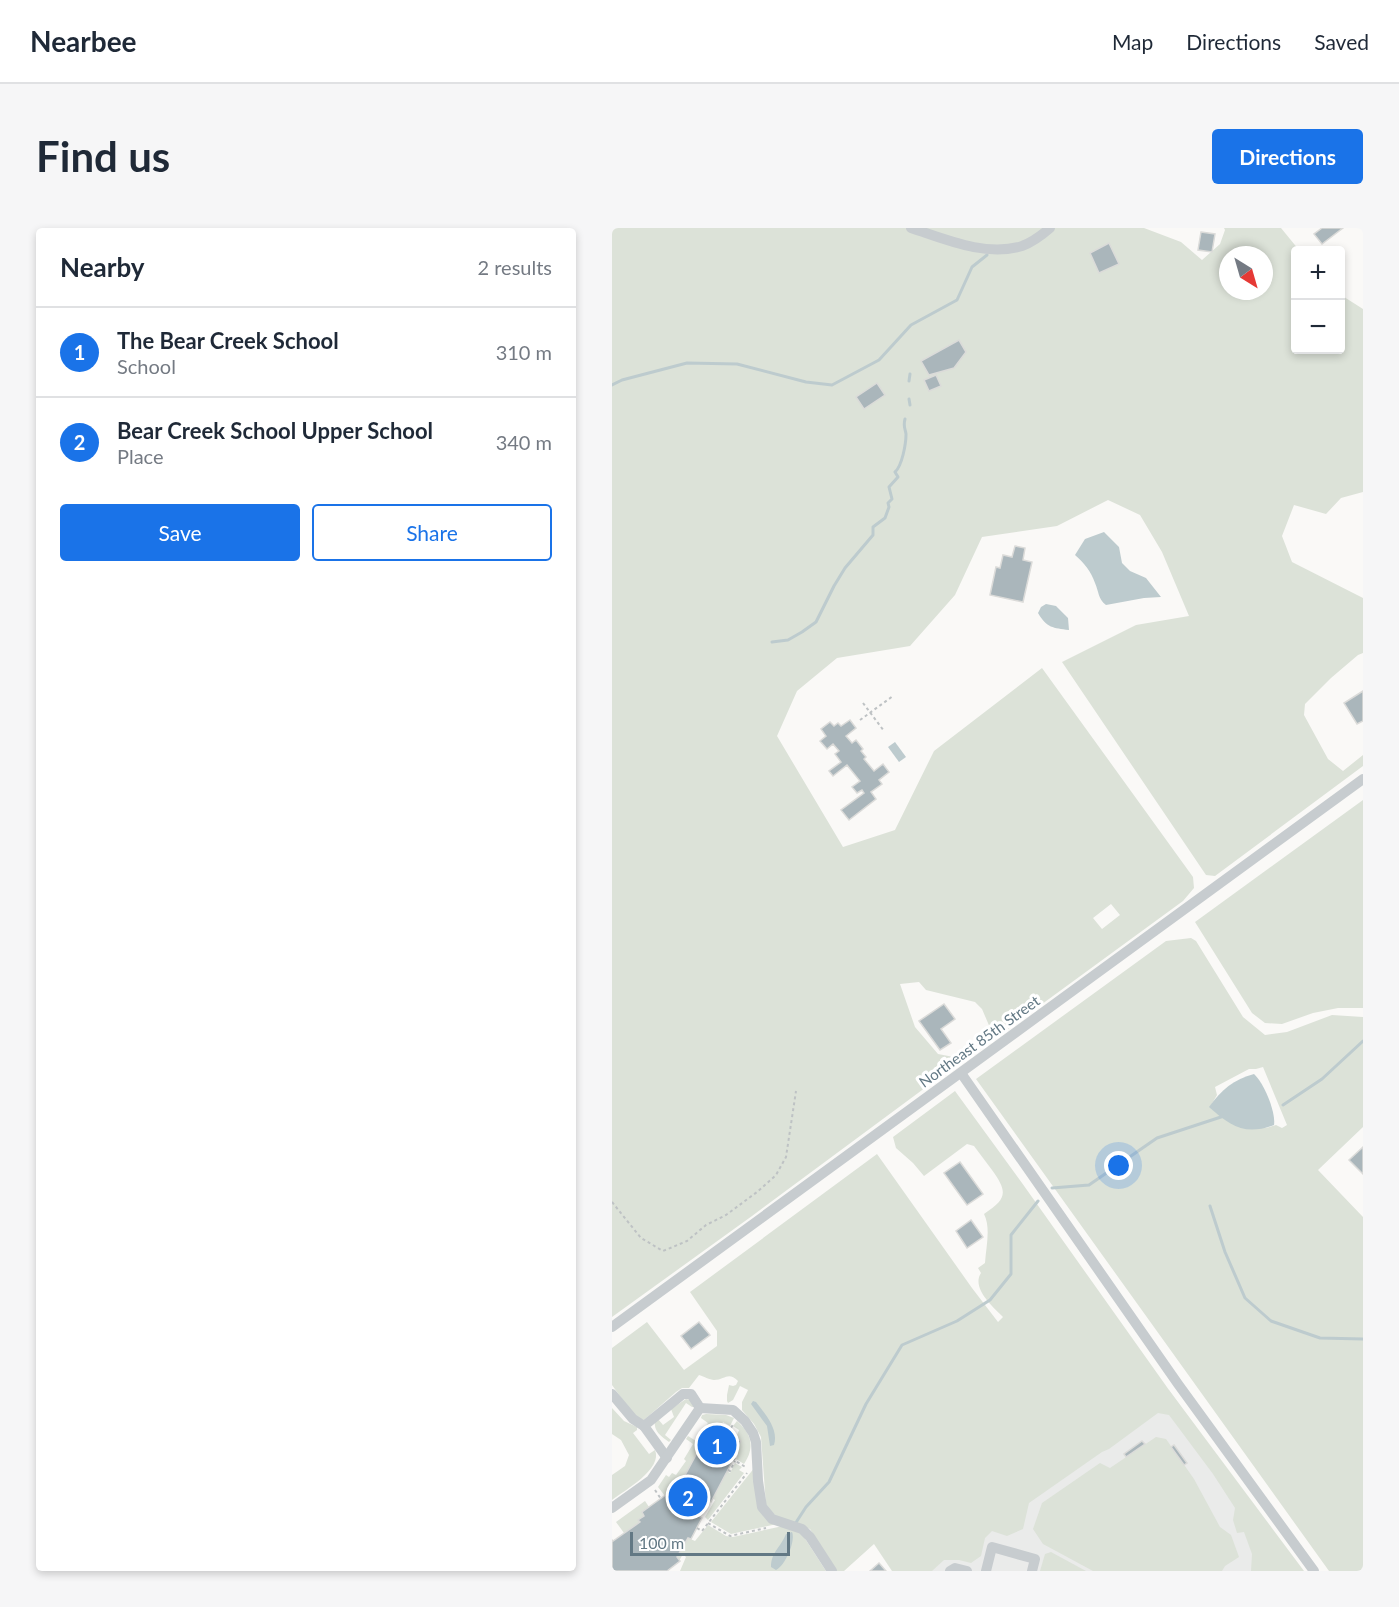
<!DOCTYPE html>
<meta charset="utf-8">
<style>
body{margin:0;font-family:Lato,sans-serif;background:#f6f6f7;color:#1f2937}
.controls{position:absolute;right:18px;top:18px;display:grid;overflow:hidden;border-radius:6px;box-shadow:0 3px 9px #0003}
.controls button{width:54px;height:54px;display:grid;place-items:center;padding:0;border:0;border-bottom:2px solid #e0e1e3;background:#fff;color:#1f2937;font:30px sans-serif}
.compass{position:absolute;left:607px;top:18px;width:54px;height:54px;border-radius:50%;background:#fff;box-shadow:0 3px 9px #0003;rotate:143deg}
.scale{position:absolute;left:18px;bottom:15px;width:160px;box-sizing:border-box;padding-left:6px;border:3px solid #627884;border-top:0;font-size:16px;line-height:21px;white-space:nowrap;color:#627884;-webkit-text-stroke:4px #fff;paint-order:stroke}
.you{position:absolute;left:507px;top:938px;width:21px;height:21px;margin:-15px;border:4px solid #fff;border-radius:50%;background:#1a73e8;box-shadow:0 0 0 9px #1a73e833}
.badge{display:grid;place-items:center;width:39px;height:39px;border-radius:50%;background:#1a73e8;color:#fff;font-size:20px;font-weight:700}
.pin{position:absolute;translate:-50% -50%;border:3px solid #fff;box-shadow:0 2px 6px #0006}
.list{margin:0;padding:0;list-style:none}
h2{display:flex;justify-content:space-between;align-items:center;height:78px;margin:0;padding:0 24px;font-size:26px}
h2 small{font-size:20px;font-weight:400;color:#747a83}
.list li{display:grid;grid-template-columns:39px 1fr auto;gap:18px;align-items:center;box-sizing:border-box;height:90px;padding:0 24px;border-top:2px solid #e0e1e3}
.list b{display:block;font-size:22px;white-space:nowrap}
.list p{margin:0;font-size:20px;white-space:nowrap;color:#747a83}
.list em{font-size:20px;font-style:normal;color:#747a83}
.actions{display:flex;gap:12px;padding:18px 24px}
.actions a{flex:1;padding:14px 0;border:2px solid #1a73e8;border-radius:6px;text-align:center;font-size:21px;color:#1a73e8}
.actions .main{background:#1a73e8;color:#fff}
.map{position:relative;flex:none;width:751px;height:1343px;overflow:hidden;border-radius:6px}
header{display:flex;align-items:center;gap:36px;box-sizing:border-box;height:84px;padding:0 30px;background:#fff;border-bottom:2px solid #e0e1e3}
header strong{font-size:28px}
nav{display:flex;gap:33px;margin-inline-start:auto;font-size:21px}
.intro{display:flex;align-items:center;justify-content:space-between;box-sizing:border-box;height:144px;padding:0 36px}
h1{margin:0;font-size:42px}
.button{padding:15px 27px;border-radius:6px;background:#1a73e8;color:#fff;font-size:21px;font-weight:700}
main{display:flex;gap:36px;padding:0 36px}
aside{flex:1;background:#fff;border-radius:6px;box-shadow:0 3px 9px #0003}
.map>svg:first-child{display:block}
</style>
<header>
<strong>Nearbee</strong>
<nav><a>Map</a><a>Directions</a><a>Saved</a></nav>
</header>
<div class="intro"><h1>Find us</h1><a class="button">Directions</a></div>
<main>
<aside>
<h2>Nearby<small>2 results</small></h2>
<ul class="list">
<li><span class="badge">1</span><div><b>The Bear Creek School</b><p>School</p></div><em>310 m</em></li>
<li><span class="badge">2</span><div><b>Bear Creek School Upper School</b><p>Place</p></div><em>340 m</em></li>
</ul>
<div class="actions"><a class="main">Save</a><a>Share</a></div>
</aside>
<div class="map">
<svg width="751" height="1343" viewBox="0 0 751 1343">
<rect width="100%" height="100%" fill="#faf9f7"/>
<path fill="#eaebea" d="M557,1162L688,1343H298Z"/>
<g fill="#dce2d8" fill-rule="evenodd">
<path d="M0,0H532L569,14L590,32L608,16L613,2L612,0H669L687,22H684V122H728L729,67L751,81V264L729,270L714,286L682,277L670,308L680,334L751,370V425L746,427L719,450L693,476L692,487L716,531L731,543L751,527V538L603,648L594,647L450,434L524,397L577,388L550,324L528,287L496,272L445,298L370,309L343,367L298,418L225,430L185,463L165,508L231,619L283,602L322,523L430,440L581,649L582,660L571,673L389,806L379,802L370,781L363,774L314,762L307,754L288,756L303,799L326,826L352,831L140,988L0,1089ZM616,27H652V63H616ZM499,676L508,687L490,701L481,690Z"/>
<path d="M751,572V780H726L701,785L670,796L653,795L640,785L583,694Z"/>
<path d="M579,710L584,713L631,789L653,807L675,804L720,787L751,789V899L706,942L751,989V1343H717L364,851L554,713ZM651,839L675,897L670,900L664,897L654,900L598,879L605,867L603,859L637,841H644Z"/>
<path d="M343,863L410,955L557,1162L692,1343H639L640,1326L632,1304L625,1305L621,1292L623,1280L601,1246L557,1187L546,1185L497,1221L490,1224L417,1275L411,1301L395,1308L380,1303L373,1310L369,1328L359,1335L347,1332H332L320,1343H280L262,1316L232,1343H224L198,1301C182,1295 162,1292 154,1277L149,1209L142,1196L130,1182V1174L136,1162L128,1158L121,1172L116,1175L115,1173V1167L117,1157L121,1158L124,1157L126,1153C116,1143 113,1152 102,1152C98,1152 91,1148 87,1147L77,1160H70L64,1164L32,1192L23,1189L0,1157V1120L35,1094L72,1142L105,1118V1103L78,1064L265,926L360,1060L386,1094L391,1089C381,1079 359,1060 369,1045L366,1040L373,1035C374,1019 379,1000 372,986C395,971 396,964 380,942C374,934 368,926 362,918L355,916L312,948L301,935L284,920L281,909Z"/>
<path d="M74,1171L79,1172L82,1179H80L74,1175L53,1207L59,1212L57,1214C50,1209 41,1203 43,1193L46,1191L51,1197L62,1189L59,1181Z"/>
<path d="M0,1180L12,1193L25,1199V1202L21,1205L37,1226L43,1222C51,1241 13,1262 0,1272V1247L13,1238L17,1227L9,1212L0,1206Z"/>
<path d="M94,1186L114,1187L122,1190L118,1198L111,1194L108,1201L100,1197L64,1264L62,1262L53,1268L46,1259L54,1247L57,1249L60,1245L64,1247L74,1233L72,1231L81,1216L74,1211L76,1208L84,1213L96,1195L89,1190L90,1187Z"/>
<path d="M125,1193C140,1206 143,1220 132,1236L124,1231L126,1226L123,1224L129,1213L124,1210L127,1202L121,1198Z"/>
<path d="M544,1209L554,1211L582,1251L608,1299L619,1307L627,1329L613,1338L610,1343H481L431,1316L421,1301L430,1275L488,1235L498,1240Z"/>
<path d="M123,1235L130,1239L127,1242L132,1245L96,1292L93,1289L103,1272L100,1270L115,1243L118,1245Z"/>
<path d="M143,1239L145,1274L165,1296L119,1306L99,1294Z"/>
<path d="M33,1273L37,1279L30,1284L32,1288L27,1292L28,1294L12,1305L4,1294Z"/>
<path d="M96,1297L114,1308L121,1309L171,1298L190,1306L214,1343H68L74,1329L71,1326L67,1333L65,1329L76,1310L83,1313Z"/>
<path d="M439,1324L474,1343H428L433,1326Z"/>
</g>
<g fill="#bdcbce">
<path d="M492,304L507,319L510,335L518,343L534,350L549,369L532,370L494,377C486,371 487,364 483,355C479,343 472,335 463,327L473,311Z"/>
<path d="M434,376L444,378L456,390L457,402C441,400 435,400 426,385L429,379Z"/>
<path d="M283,514L294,529L287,534L276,519Z"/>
<path d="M642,846C652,855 664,884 662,897C633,908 618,898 597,879C609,862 622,851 642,846Z"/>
<path d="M141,1173L144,1174C153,1186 167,1201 162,1217L158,1218L155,1198L139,1176Z"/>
<path d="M180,1304C184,1313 173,1338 164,1342L159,1339C159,1324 169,1319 174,1306Z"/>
</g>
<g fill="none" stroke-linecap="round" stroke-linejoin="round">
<g stroke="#bdcbce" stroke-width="3">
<path d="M297,153L298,146"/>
<path d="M0,157L10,152L75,135L125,136L194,154L220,157L267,132L299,97L345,72L360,39L375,27"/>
<path d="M297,171L298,177"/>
<path d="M160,414L176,412L190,404L204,394L222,358L233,340L261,307V299L273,290L277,279L276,275L280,271L277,259L286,249L283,244C290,238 294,216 294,206C293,200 291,198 293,191"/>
<path d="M671,877L710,851L751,813"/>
<path d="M440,960L477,957L545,910L612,888"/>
<path d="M598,978L613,1024L633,1070L659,1093L708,1110L751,1111"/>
<path d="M183,1296L194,1279L217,1254L254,1176L290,1117L345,1093L378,1072L399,1046V1007L426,973"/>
</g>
</g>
<g fill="#aab6bb" stroke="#dbdbd9" stroke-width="1.5">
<path d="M710,0H731L710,16L702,6Z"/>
<path d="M589,4L603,6L600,24L586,22Z"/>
<path d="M497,15L507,36L487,45L478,25Z"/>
<path d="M347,112L354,124L342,140L317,147L309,133Z"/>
<path d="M324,147L329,158L317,163L312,152Z"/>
<path d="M265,155L273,167L252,181L244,169Z"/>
<path d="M403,318L413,320L411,332L420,334L411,374L378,367L384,339L388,340L391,327L400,329Z"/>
<path d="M751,463V493L745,496L732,475Z"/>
<path d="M238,492L244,500L234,508L240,515L244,512L251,521L249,523L254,529L252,531L262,543L271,536L277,544L267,552L270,556L259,564L264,571L237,592L229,582L252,565L250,562L245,565L240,559L248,553L235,537L221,548L217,543L229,534L223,526L227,523L221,516L215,521L208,513L214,508L209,501L218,494L222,498L226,495L229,498Z"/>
<path d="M332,776L343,791L329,801L339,815L328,822L307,793Z"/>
<path d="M751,919V946L737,932Z"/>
<path d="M348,934L371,966L355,977L332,945Z"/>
<path d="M359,992L371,1009L355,1020L344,1003Z"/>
<path d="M87,1094L98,1107L79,1121L69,1108Z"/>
<path d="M100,1197L129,1213L116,1235L119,1236L99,1274L96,1272L87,1288L90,1290L79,1311L76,1310L65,1329L68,1333L55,1343H0V1312L1,1313L28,1294L26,1292L32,1288L30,1284L62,1261L64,1264Z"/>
<path d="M530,1213L533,1216L514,1229L512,1226Z"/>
<path d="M562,1217L575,1235L572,1237L559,1219Z"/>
<path d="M267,1335L274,1343H258Z"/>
</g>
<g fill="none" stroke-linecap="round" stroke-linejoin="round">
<g stroke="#bec2c4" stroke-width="2" stroke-dasharray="3 3" stroke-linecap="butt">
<path d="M251,475L272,503"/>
<path d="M248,492L281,468"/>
<path d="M0,974L29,1010L51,1023L75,1013L94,997L114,987L145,964L164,947L174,929L184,863"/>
<path d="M116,1205L122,1195"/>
<path d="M122,1225L124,1226L122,1232L135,1240"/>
<path d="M116,1242L118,1243L123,1233"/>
<path d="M43,1262L49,1271"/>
<path d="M96,1295L118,1308L154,1300"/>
<path d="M85,1300L90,1303L135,1245"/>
</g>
<g stroke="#c7cccf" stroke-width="10">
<path d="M299,0C333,11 373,29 410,18C421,14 430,7 438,0"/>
<path d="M349,845L566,1156L702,1343"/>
<path d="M0,1099L751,551"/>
<path d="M0,1166L21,1191L32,1198"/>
<path d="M55,1230L32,1198L71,1166H79L88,1180"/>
<path d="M0,1280L39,1252L88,1180L121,1182L133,1193L141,1205L144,1214L146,1253L150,1279L160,1291L190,1301L198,1309L220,1343"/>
<path d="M338,1343L343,1340L355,1343"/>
<path d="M374,1343L380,1319L423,1331L420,1343"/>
</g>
</g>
<g text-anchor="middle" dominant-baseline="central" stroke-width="6" stroke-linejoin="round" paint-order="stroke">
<g font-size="15" fill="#627884" stroke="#fff">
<text transform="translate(367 813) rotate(-36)">Northeast 85th Street</text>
</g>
</g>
</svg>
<div class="controls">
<button>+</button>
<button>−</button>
</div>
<svg class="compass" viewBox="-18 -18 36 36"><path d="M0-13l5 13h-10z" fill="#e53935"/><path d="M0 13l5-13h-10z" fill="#747a83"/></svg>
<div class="scale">100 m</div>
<div class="you"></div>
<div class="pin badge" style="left:105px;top:1217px">1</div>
<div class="pin badge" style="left:76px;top:1269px">2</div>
</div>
</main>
